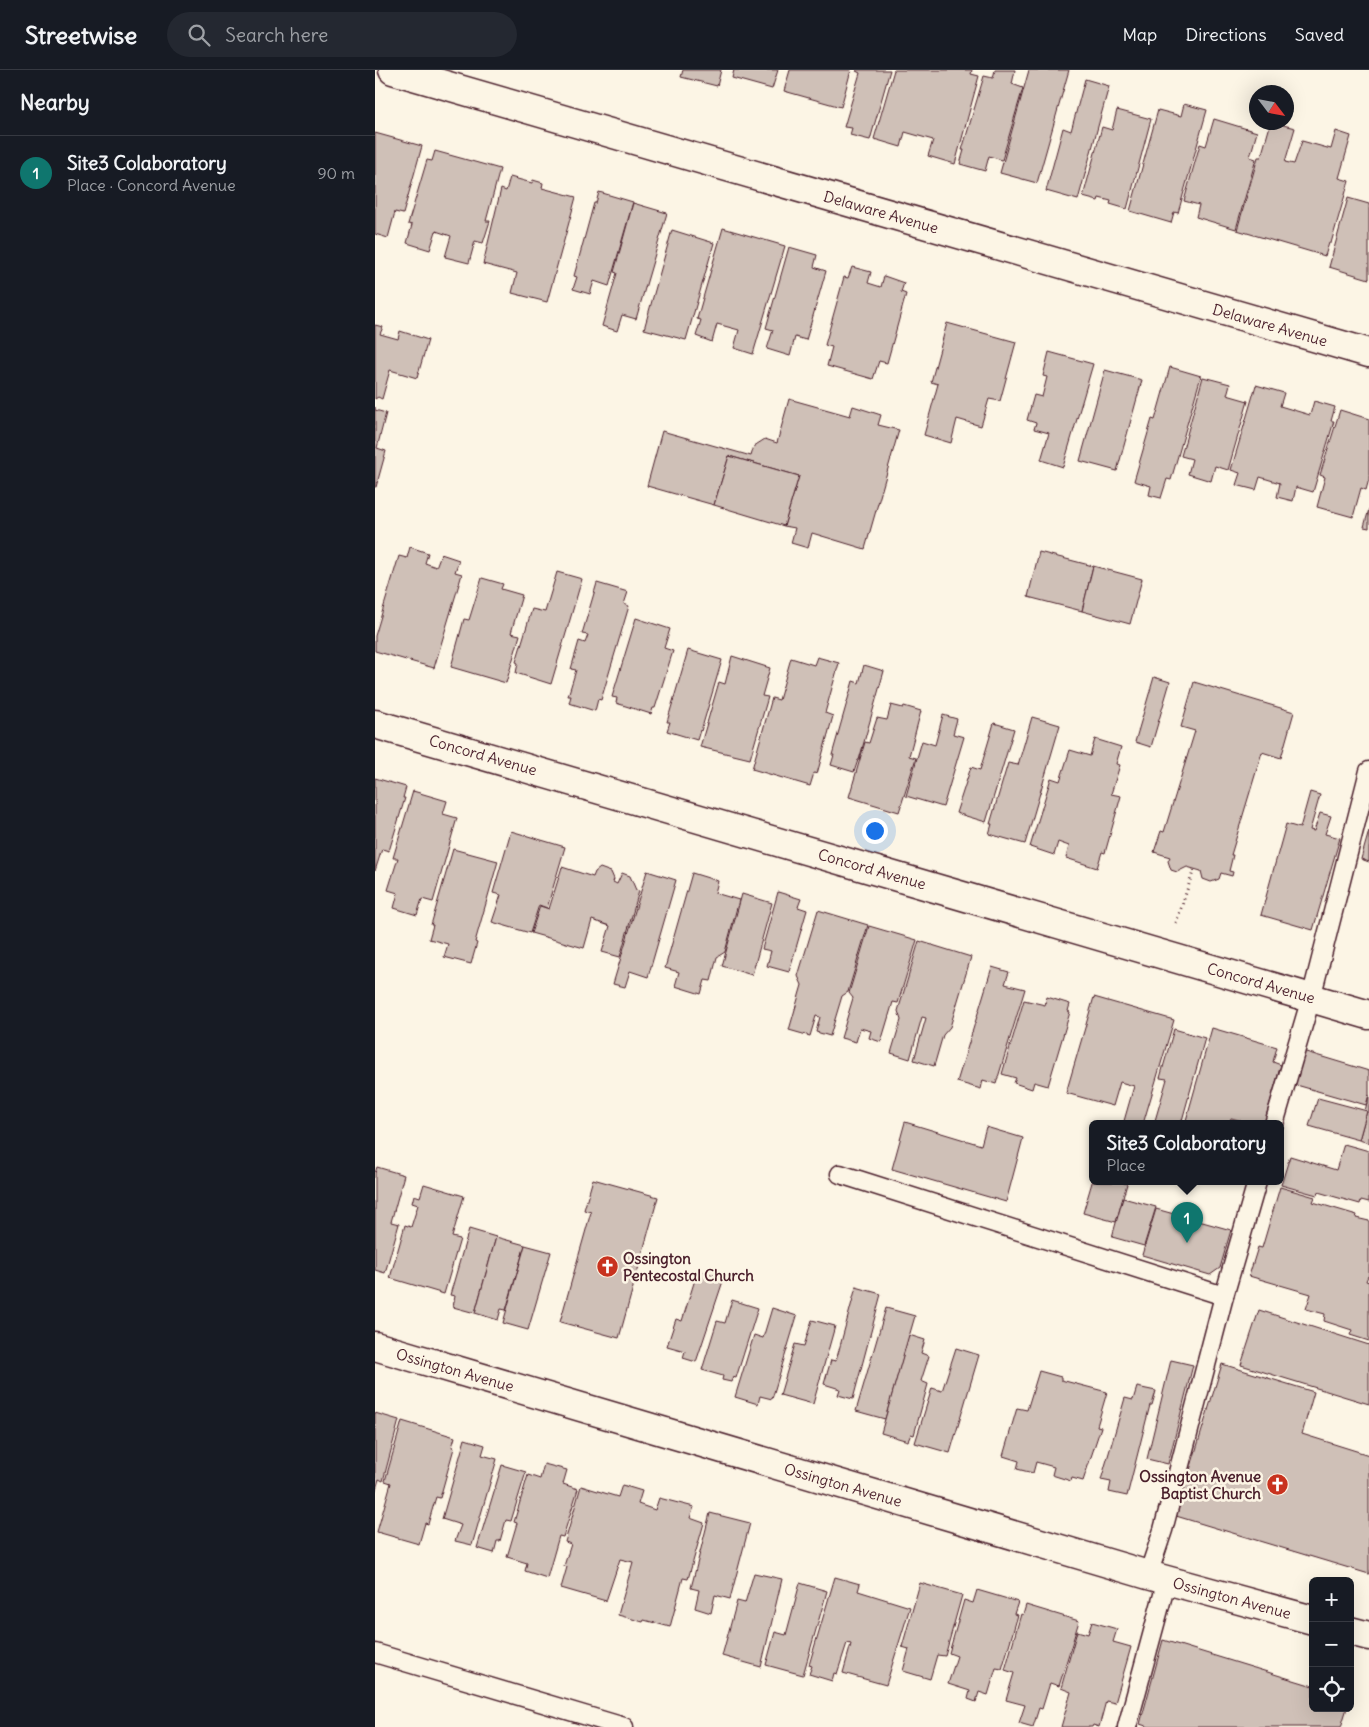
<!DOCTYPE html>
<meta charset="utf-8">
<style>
body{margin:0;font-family:Delius,sans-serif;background:#242831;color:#f1f3f6}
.controls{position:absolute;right:15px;bottom:15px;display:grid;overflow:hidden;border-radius:8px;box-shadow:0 5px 20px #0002}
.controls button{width:45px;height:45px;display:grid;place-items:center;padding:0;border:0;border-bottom:1px solid #363941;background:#171b24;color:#f1f3f6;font:25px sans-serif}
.compass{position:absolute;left:874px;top:15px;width:45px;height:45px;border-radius:50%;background:#171b24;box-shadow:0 5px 20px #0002;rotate:122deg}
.you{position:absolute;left:499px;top:760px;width:18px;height:18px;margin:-12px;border:4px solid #fff;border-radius:50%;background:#1a73e8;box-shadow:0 0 0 8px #1a73e833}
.badge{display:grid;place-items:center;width:32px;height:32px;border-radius:50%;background:#0f766e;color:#fff;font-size:16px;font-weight:700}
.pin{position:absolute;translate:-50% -41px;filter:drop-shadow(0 1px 2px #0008)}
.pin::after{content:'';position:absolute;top:26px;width:18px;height:15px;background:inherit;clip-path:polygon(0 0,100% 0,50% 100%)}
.popup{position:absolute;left:714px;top:1050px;width:195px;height:65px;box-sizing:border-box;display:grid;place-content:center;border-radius:8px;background:#171b24;filter:drop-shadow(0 1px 4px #0005);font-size:16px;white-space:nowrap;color:#9ea1a6}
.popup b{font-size:19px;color:#f1f3f6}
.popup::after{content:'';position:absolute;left:50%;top:100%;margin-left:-10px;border:10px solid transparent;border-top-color:#171b24}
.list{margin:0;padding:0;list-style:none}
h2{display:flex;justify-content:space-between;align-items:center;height:65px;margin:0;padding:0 20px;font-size:21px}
h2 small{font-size:16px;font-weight:400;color:#9ea1a6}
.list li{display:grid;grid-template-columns:32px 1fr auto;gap:15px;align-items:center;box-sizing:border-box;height:75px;padding:0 20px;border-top:1px solid #363941}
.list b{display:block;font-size:19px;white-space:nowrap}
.list p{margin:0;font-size:16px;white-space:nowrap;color:#9ea1a6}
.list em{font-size:16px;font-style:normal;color:#9ea1a6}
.icon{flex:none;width:28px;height:28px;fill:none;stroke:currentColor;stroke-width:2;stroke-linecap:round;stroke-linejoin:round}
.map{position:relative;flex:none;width:994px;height:1657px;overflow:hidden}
header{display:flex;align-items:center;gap:30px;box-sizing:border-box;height:70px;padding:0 25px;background:#171b24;border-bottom:1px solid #363941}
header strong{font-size:24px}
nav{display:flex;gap:28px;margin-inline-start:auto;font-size:18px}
.search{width:350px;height:45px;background:#242831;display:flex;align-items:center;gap:12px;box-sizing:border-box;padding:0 18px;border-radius:28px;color:#9ea1a6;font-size:19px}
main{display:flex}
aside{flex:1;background:#171b24}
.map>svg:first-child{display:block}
</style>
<header>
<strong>Streetwise</strong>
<div class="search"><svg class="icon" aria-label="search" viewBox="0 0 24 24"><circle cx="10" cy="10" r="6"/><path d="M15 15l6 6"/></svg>Search here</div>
<nav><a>Map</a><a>Directions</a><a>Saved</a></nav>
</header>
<main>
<aside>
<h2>Nearby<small></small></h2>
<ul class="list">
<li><span class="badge">1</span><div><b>Site3 Colaboratory</b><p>Place · Concord Avenue</p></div><em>90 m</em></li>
</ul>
</aside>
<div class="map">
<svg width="994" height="1657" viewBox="0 0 994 1657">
<rect width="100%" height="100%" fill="#fcf5e5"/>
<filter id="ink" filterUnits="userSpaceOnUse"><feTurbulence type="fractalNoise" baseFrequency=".02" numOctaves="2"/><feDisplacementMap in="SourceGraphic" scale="10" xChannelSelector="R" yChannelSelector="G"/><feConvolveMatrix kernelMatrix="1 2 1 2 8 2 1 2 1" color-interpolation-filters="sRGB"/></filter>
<g filter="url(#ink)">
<g fill="#cfc0b7" stroke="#4a1f2b">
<path d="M308,0H346L342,16L306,7Z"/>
<path d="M359,0H403L397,19L357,8Z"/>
<path d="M415,0H476L466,37L409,21Z"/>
<path d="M482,0H515L495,70L475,65L477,58L469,57L485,3L481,1Z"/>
<path d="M519,0H597L596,4L604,6L580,94L553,86L558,70L530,62L526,77L499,69Z"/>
<path d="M620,0H640L637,14L648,18L627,90L614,86L610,101L585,94L589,80H587L609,6L618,8Z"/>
<path d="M654,0H694L662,113L625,103Z"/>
<path d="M710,9L734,16L703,130L671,121L688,58L696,61Z"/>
<path d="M809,34L832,40L803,143L799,142L796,153L755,141L783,40L806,46Z"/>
<path d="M742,40L776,49L752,139L735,134L736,131L724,128L723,131L708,127L727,57L737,60Z"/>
<path d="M839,49L882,62L875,87L881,89L861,159L821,147L824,135L809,131L825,74L831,76Z"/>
<path d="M896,52H908V55L920,58L910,92L919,94L927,71L956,79L961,61L976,66L964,108L974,111L956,173H954L950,186L862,160L883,87H886Z"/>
<path d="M0,63L47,76L28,144L20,142L13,168L0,164Z"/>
<path d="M60,81L125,99L111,151H115L108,173L100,171L94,193L70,187L76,166L61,161L55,180L32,173L37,155L33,154L52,90L57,91Z"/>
<path d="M135,107L157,113L158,110L168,113L167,118L201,127L172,232L137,223L142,203L108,194L126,119L131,121Z"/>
<path d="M224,122L258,132L234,216L219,211L215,224L198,219L202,207L199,206L219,133H221Z"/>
<path d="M973,128L994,134V209L954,197Z"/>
<path d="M258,133L292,143L261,249L247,245L242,261L227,256L242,203L239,202Z"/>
<path d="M348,158L410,176L378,284L359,278L364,260L342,254L337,272L321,266L326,250L322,249Z"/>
<path d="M297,160L339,173L311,270L269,259Z"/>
<path d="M414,177L442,185L439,197L451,201L431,270L420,267L415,286L392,279L398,260L391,258Z"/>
<path d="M477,197L496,202L493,213L506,217L509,206L529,213L526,222L531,224L512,293L504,291L498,309L452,296L457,277L450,275L469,207L473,208Z"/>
<path d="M572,253L641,272L625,331L614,329L606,356L582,349L576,373L549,365L563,314L556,312Z"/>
<path d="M0,255L8,257L5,264L23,269L25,261L53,270L42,308L15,300L7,329L3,327L0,329Z"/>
<path d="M674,282L718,294L688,397L666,390L674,363L659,359L661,353L652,350L659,325L667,327L672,307L668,306Z"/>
<path d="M795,297L826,306L796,410L792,409L786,428L774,425L776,416L759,411L777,349L780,350Z"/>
<path d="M730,300L767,310L742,401L705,391Z"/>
<path d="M828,307L855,314L852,325L873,331L853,400L840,396L836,411L813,404L817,389L806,386Z"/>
<path d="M881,315L909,323L905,336L935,345L939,331L960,337L956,351H959L938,422L921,417L918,431L902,427L905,413L885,407L881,420L861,415L865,403L856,400Z"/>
<path d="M414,329L475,346L478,336L506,345L503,355L524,360L490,479L437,463L433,478L416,473L420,458L409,456L424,406L354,386L339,435L272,416L287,361L376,386L379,376L390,369L402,373Z"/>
<path d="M0,337V340L11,343L2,378L11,381L1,417H0Z"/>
<path d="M965,340L994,349V409L991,420L986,418L978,447L942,437L950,407L945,405Z"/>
<path d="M354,386L424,406L409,456L339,435Z"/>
<path d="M994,439V458L989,457Z"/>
<path d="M35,477L53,483L50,493L61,497L66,484L84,490L80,502L87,504L59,598L0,581V566L24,486L32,488Z"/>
<path d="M664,482L718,496L707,541L653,527Z"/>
<path d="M718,496L767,509L755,554L707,541Z"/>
<path d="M182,502L207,509L176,614L141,603L143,593L141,592L157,539L170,542Z"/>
<path d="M107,508L128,514L126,519L147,525L136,563L145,565L131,613L76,597L89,549L94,550Z"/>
<path d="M222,513L253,522L249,534L254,536L226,630L223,629L220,641L194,633L196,626H193L201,600L196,599L204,571L210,573L213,565L207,564Z"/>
<path d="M261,548L295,559L289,578L298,581L280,638H278L276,644L241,633L242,628L237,627Z"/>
<path d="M313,580L347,590L326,661L325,660L322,670L292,661L295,652H292Z"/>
<path d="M357,586L395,598L387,626L393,627L375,689L325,677L344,612L350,614Z"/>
<path d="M442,587L464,593L450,643L458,646L442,704L439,703L435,716L377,699L397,628L404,630L416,588L439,595Z"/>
<path d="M489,595L509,601L484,690H483L479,702L456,695L459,685H457L478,611L484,613Z"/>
<path d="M779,607L795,612L776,677L760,672Z"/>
<path d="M819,612L919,642L906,688L887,682L856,785H858L854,801L858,802L857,806L846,803L844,809L836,812L828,809L826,801L812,797L802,802L796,800L793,791L795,787L779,782L786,761L789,762L820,661L806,657Z"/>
<path d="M516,635L528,638L529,636L546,641L534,686L541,688L524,742L474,727L490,672L494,673L502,648L512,650Z"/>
<path d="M568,645L582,649L578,664L589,667L568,737L531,726L547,671L560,675Z"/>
<path d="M657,647L685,655L650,774L614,764L617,754H615L633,693L643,695Z"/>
<path d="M619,653L639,659L611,752L581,743L596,697L605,700Z"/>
<path d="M720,669L746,677L741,694L745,695L736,724L746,726L730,783L727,782L722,798L691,788L694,776L683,772L679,785L655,777L676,708L685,711L695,680L715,686Z"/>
<path d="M0,708L31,717L28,728H30L14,781L7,779L0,801Z"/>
<path d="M38,721L72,731L68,744L82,748L58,832L47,829L42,845L19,838L23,823L13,820L23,788H18Z"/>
<path d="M935,722L945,725L935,760L939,761L945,743L956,746L950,764L965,768L938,860L886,845L911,754L925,758Z"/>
<path d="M136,761L190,777L172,838L164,835L155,863L117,852L126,825L118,823Z"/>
<path d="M994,761V792L986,789Z"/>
<path d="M78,779L123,791L100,872L102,873L96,894L69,887L73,874L54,869L58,855H56Z"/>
<path d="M187,797L218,807L220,802L225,798L236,802L239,809L238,812L242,814L247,803L255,806L261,820L264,821L245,887L227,882L235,856L217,850L209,878L156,863L165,836L174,839Z"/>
<path d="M272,801L301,810L273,907L255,901L250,917L238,914Z"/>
<path d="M317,803L343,811L340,823L364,830L350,882L342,887L336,911L330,910L326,924L300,916L304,902L290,898Z"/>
<path d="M403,822L426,829L423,837L432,840L414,902L392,896L396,881L387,879Z"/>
<path d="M367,824L397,833L377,905L347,896Z"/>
<path d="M443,840L493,855L473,922L467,926L455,966L441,962L445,947L441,946L435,966L414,960L427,915L423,906Z"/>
<path d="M494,856L542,870L523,933L518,932L506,972L494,968L496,961L485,958L481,972L466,968L478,928L474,923Z"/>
<path d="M544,871L596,887L575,957L568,965L559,996L539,990L551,948L547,947L535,989L516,983L526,950L523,941Z"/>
<path d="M617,897L634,902L630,914L650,919L621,1014L608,1010L606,1019L582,1012Z"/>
<path d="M672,927L695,934L693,941L695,942L673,1016L659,1012L657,1019L639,1013L641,1008L627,1004L649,930L670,935Z"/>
<path d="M719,927L799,950L768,1054H758L749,1051L759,1016L745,1012L738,1036L691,1023Z"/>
<path d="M837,958L902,977L898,992L906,995L889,1054H867L868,1051L856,1048L854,1054H810Z"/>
<path d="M799,959L830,968L806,1054H779L792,1009L785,1008Z"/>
<path d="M921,979L994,1001V1025L991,1035L911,1012Z"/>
<path d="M994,1025V1073L984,1070L992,1041H990Z"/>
<path d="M943,1028L992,1041L984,1070L934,1056Z"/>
<path d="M530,1052L606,1075L611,1057L648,1068L631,1132L517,1099Z"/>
<path d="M969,1074L994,1081V1132L986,1130L985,1134L943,1122L942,1125L906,1115L915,1086L961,1100Z"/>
<path d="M2,1097L29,1105L16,1152L24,1154L10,1203L0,1200V1103Z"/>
<path d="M218,1109L283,1127L244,1268L185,1252L216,1142L209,1140Z"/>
<path d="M718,1109V1112H746L752,1114L741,1152L708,1143Z"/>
<path d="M49,1114L89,1126L77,1167L85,1169L69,1224L15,1208L30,1155L36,1157L43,1135L37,1133L39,1125L45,1127Z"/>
<path d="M905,1117L940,1127L938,1132L982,1145L981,1148L994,1151V1206H993L991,1211L994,1212V1271L975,1265L977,1260L949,1251L950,1244L931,1239L936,1224L874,1206L883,1177L887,1178Z"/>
<path d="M748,1128L781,1137L769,1176L737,1167Z"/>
<path d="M781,1139L856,1160L845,1198L835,1205L767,1185Z"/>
<path d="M94,1159L121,1167L100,1243L78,1237L80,1226L75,1225Z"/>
<path d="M121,1167L150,1175L131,1240L126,1239L123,1250L100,1243Z"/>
<path d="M150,1175L176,1182L153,1260L128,1253Z"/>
<path d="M323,1200L349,1208L321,1292L308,1288L310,1281L292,1276L301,1249L307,1251Z"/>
<path d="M481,1217L506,1224L478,1329L463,1325L465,1319L449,1314L456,1290L461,1291Z"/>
<path d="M357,1230L383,1238L361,1308L358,1307L356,1312L347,1310L348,1306L327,1300L342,1251L350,1253Z"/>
<path d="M397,1238L422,1246L397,1329L385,1326L383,1334L360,1327L379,1265L388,1268Z"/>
<path d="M511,1238L540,1246L510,1349L481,1341Z"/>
<path d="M884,1240L994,1275V1334L866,1295Z"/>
<path d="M437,1250L460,1256L438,1334L405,1325L420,1274L429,1276Z"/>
<path d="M534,1265L550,1270L546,1283L554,1286L546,1311L553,1314L539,1365L536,1364L533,1371L506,1363Z"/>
<path d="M581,1278L604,1285L575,1383L540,1373L557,1318L567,1321Z"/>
<path d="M796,1290L818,1295L793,1394L772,1389Z"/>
<path d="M847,1294L939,1322L927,1364L994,1385V1504L801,1446Z"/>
<path d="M664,1301L686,1307V1310L732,1322L722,1356L726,1357L708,1411L697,1408L696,1411L677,1405L679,1397L661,1392L658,1403L642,1399L644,1391L628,1386L642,1338L652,1340Z"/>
<path d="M762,1317L781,1321L777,1335H775L752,1426L734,1422L736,1412L726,1410L750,1328L758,1330Z"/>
<path d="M0,1343L24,1350L8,1411L4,1409L0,1423Z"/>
<path d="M27,1351L80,1367L77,1377L79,1378L65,1428L61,1427L53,1454L50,1453L44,1474L2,1462L16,1413L10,1411Z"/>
<path d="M90,1369L110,1375L107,1385L122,1389L97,1475L80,1471L86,1455L67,1449Z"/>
<path d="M169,1394L192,1400L188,1414L203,1419L188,1467L184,1466L172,1508L150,1501L152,1493L132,1487L142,1453L139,1452L153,1405L165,1409Z"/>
<path d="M127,1395L151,1402L136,1451L131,1450L125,1471H122L119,1483L102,1478Z"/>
<path d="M247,1415L267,1421L263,1434L280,1440L284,1428L319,1437L315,1448L329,1453L313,1509L308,1508L295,1557L269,1550L268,1552L243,1545L258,1492L245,1489L231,1531L186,1518L192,1497L189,1496L196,1474L190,1472L206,1416L243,1427Z"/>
<path d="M335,1443L375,1453L355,1529L340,1525L336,1543L320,1538L324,1520L316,1518Z"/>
<path d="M379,1503L407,1509L386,1597L347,1586L362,1531L370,1533Z"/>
<path d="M460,1507L485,1514L483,1521L535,1537L511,1615L468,1603L476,1574L472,1573L462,1604L459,1603L457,1611L434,1604L437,1596L434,1595Z"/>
<path d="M425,1513L452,1521L428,1605L391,1595L400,1562L411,1565Z"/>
<path d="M545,1513L587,1525L570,1586L562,1585L555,1609L528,1601L534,1579L527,1577Z"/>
<path d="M602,1520L643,1532L639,1544L643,1545L627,1599L621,1598L613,1625L604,1622L601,1632L593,1629L595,1621L573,1614L582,1586L574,1583L589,1530L598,1533Z"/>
<path d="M651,1535L704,1551L684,1616L675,1613L667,1639L664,1638L658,1657L644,1653L650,1635L631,1630L639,1603L630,1600L646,1544L648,1545Z"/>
<path d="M717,1552L742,1559L738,1572L756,1577L740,1633L731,1631L724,1657L718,1655L717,1657H686L696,1622L686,1618L702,1561L713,1564Z"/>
<path d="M788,1570L938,1616V1638H972L966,1657H774L765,1654Z"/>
</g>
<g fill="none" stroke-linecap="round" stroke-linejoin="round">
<defs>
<g id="lane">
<path d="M899,1054L936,928L994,701"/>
<path d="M465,1104L849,1226"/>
<path d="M773,1505L788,1460L849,1226L882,1112"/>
<path d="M0,1583L249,1657"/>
<path d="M752,1657L792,1510"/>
</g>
<g id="street">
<path d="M18,0L994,283"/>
<path d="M0,654L994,945"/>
</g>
<g id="secondary">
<path d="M0,1276L773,1505L938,1550"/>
<path d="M975,1561L994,1566"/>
</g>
</defs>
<use href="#lane" stroke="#4a1f2b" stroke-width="21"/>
<use href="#street" stroke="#4a1f2b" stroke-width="31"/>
<use href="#secondary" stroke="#4a1f2b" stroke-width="31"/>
<path stroke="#4a1f2b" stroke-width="3" stroke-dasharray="1 4" stroke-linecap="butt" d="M801,853L819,799"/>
<use href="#lane" stroke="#fcf5e5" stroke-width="18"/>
<use href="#street" stroke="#fcf5e5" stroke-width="28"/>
<use href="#secondary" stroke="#fcf5e5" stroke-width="28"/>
</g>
</g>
<defs>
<symbol id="church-disc" viewBox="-11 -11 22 22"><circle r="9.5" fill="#c8321e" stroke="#fcf5e5"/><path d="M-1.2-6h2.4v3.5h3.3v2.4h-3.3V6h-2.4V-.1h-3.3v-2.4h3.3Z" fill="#fff"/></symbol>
</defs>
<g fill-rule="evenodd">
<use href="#church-disc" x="220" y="1184" width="25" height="25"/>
<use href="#church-disc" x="890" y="1402" width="25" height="25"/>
</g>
<g text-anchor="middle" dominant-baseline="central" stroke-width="5" stroke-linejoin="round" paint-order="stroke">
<g font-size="15" fill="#4a1f2b" stroke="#fcf5e5">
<text transform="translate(506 142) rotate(16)">Delaware Avenue</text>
<text transform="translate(895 255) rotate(16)">Delaware Avenue</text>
<text transform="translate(108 685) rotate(16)">Concord Avenue</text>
<text transform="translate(497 799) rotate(16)">Concord Avenue</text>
<text transform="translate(886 913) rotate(16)">Concord Avenue</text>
<text transform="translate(80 1300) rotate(16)">Ossington Avenue</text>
<text transform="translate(468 1415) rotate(16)">Ossington Avenue</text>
<text transform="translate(857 1528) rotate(15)">Ossington Avenue</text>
</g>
<g font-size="15" font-weight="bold" fill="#4a1f2b" stroke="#fcf5e5" text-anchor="start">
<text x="248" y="1188">Ossington<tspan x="248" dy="17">Pentecostal Church</tspan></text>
<text x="886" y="1406" text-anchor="end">Ossington Avenue<tspan x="886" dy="17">Baptist Church</tspan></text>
</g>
</g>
</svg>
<div class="controls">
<button>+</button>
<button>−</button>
<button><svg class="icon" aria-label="locate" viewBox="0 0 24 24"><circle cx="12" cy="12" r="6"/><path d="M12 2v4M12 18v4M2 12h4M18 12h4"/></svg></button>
</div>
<svg class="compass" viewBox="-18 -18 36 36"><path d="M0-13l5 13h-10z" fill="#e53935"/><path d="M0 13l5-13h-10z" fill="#9ea1a6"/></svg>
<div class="you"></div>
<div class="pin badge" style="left:812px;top:1173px">1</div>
<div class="popup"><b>Site3 Colaboratory</b>Place</div>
</div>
</main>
